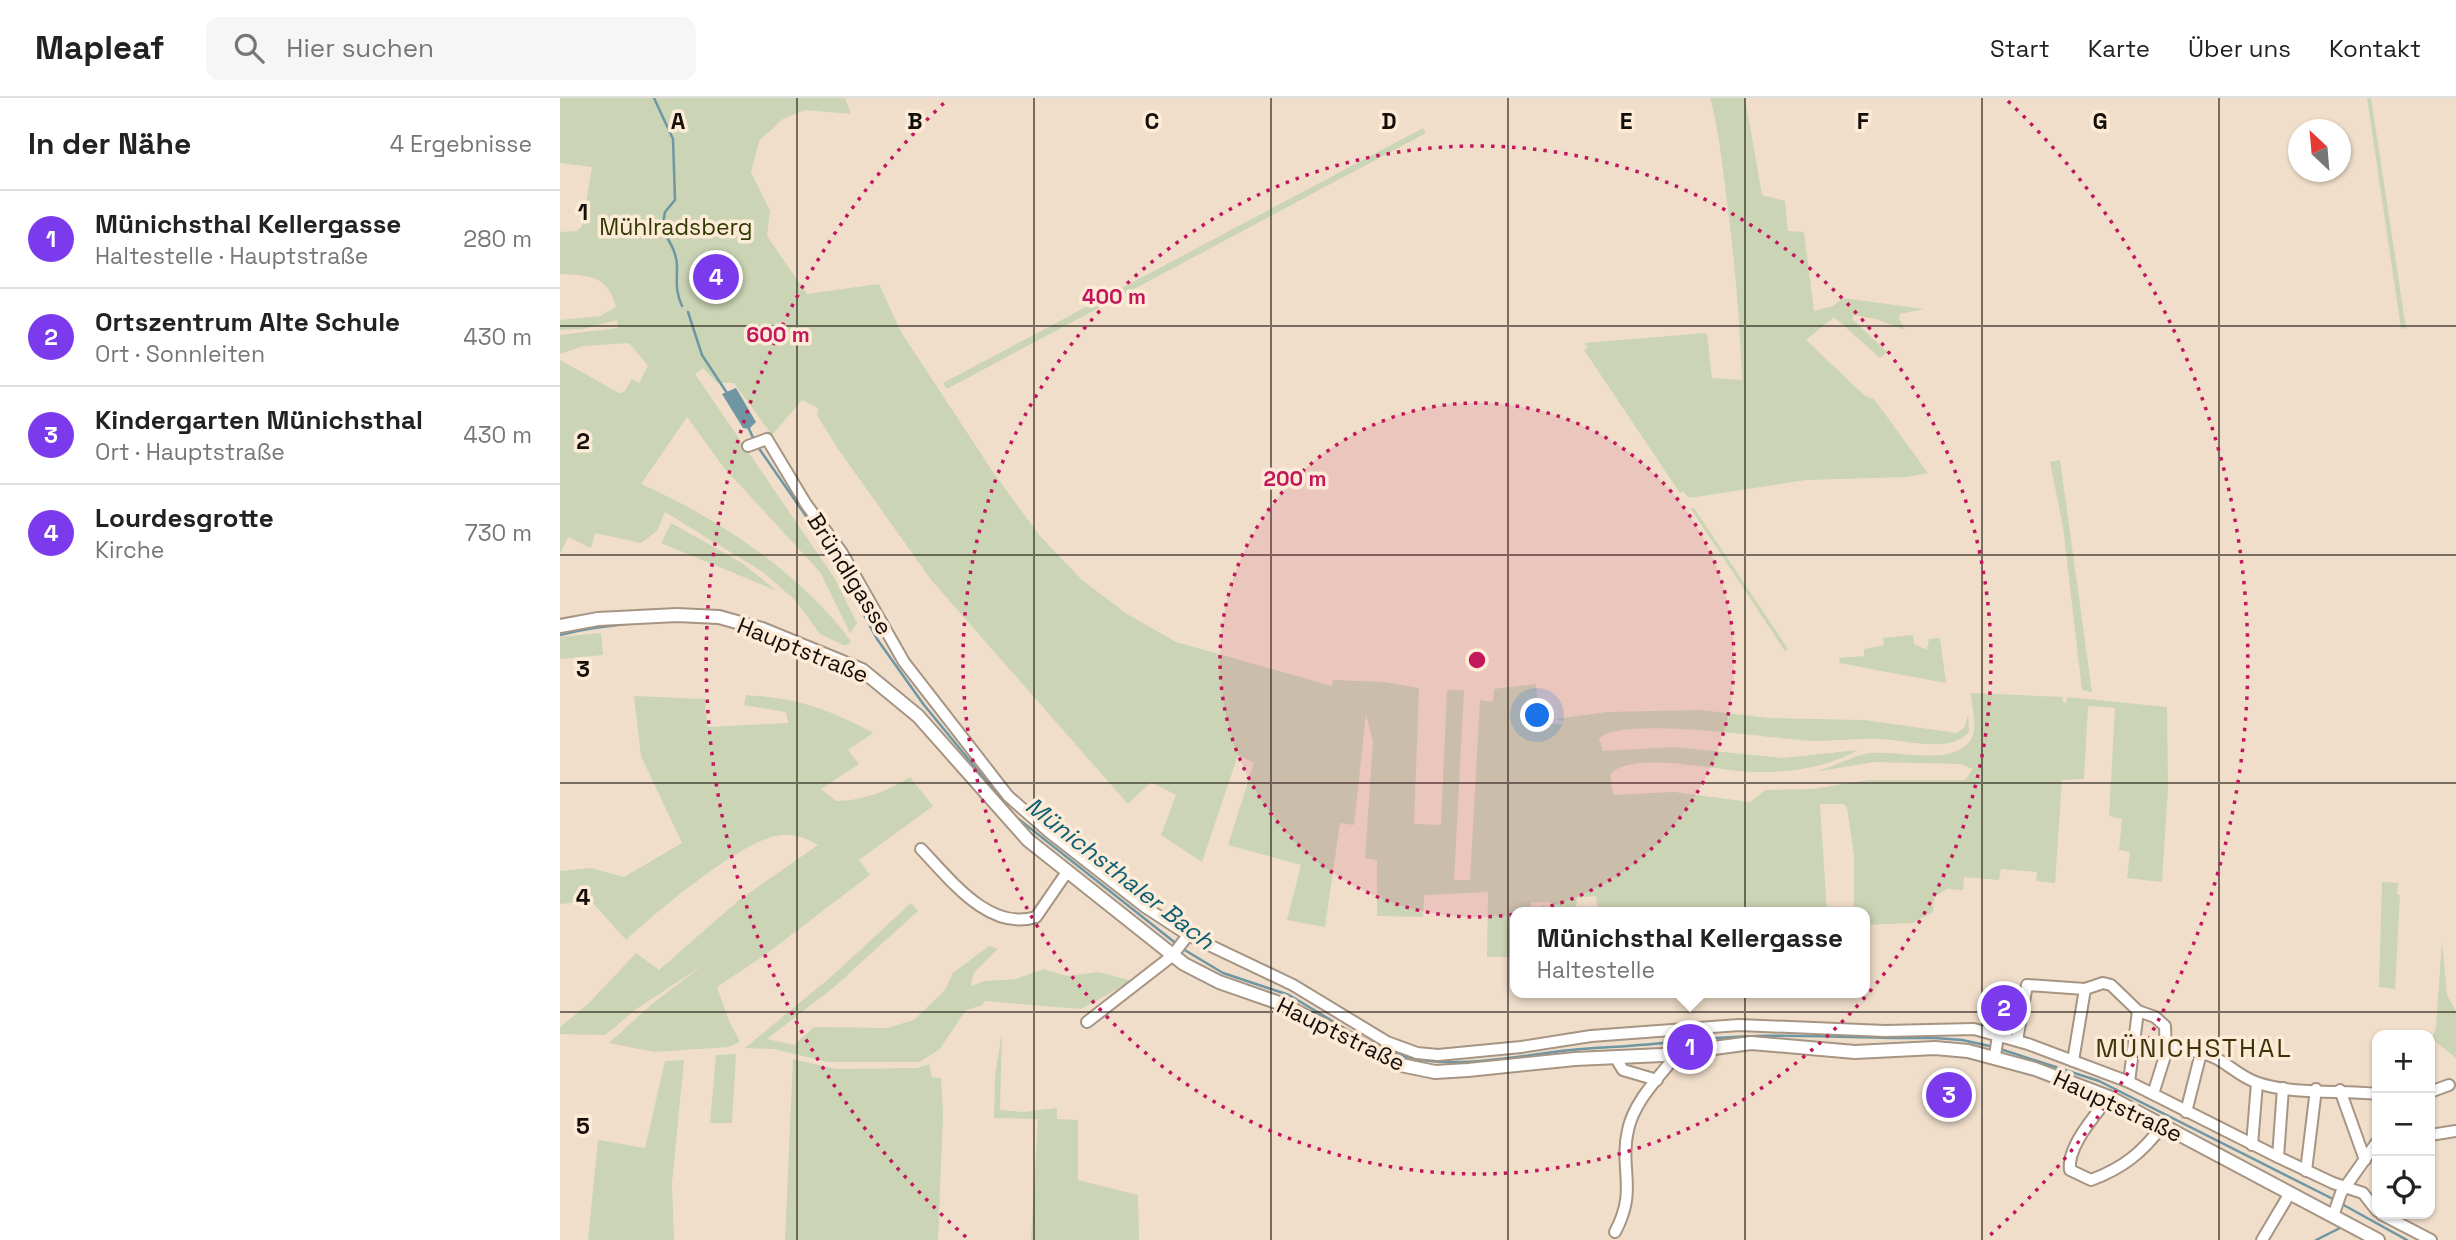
<!DOCTYPE html>
<html lang="de">
<meta charset="utf-8">
<style>
body{margin:0;font-family:"Space Grotesk",sans-serif;background:#f6f6f6;color:#222}
.controls{position:absolute;right:21px;bottom:21px;display:grid;overflow:hidden;border-radius:14px;box-shadow:0 2px 5px #0004}
.controls button{width:63px;height:63px;display:grid;place-items:center;padding:0;border:0;border-bottom:2px solid #e0e0e0;background:#fff;color:#222;font:35px sans-serif}
.compass{position:absolute;left:1728px;top:21px;width:63px;height:63px;border-radius:50%;background:#fff;box-shadow:0 2px 5px #0004;rotate:334deg}
.you{position:absolute;left:978px;top:618px;width:24px;height:24px;margin:-18px;border:5px solid #fff;border-radius:50%;background:#1a73e8;box-shadow:0 0 0 10px #1a73e833}
.badge{display:grid;place-items:center;width:46px;height:46px;border-radius:50%;background:#7c3aed;color:#fff;font-size:23px;font-weight:700}
.pin{position:absolute;translate:-50% -50%;border:4px solid #fff;box-shadow:0 2px 7px #0006}
.popup{position:absolute;left:950px;top:809px;width:360px;height:91px;box-sizing:border-box;display:grid;place-content:center;border-radius:14px;background:#fff;filter:drop-shadow(0 2px 5px #0005);font-size:23px;white-space:nowrap;color:#767676}
.popup b{font-size:26px;color:#222}
.popup::after{content:'';position:absolute;left:50%;top:100%;margin-left:-14px;border:14px solid transparent;border-top-color:#fff}
.list{margin:0;padding:0;list-style:none}
h2{display:flex;justify-content:space-between;align-items:center;height:91px;margin:0;padding:0 28px;font-size:30px}
h2 small{font-size:23px;font-weight:400;color:#767676}
.list li{display:grid;grid-template-columns:46px 1fr auto;gap:21px;align-items:center;box-sizing:border-box;height:98px;padding:0 28px;border-top:2px solid #e0e0e0}
.list b{display:block;font-size:26px;white-space:nowrap}
.list p{margin:0;font-size:23px;white-space:nowrap;color:#767676}
.list em{font-size:23px;font-style:normal;color:#767676}
.icon{flex:none;width:38px;height:38px;fill:none;stroke:currentColor;stroke-width:2;stroke-linecap:round;stroke-linejoin:round}
.map{position:relative;flex:none;width:1896px;height:1142px;overflow:hidden}
header{display:flex;align-items:center;gap:42px;box-sizing:border-box;height:98px;padding:0 35px;background:#fff;border-bottom:2px solid #e0e0e0}
header strong{font-size:33px}
nav{display:flex;gap:38px;margin-inline-start:auto;font-size:24px}
.search{width:490px;height:63px;background:#f6f6f6;display:flex;align-items:center;gap:18px;box-sizing:border-box;padding:0 24px;border-radius:14px;color:#767676;font-size:26px}
main{display:flex}
aside{flex:1;background:#fff}
.map>svg:first-child{display:block}
</style>
<header>
<strong>Mapleaf</strong>
<div class="search"><svg class="icon" aria-label="search" viewBox="0 0 24 24"><circle cx="10" cy="10" r="6"/><path d="M15 15l6 6"/></svg>Hier suchen</div>
<nav><a>Start</a><a>Karte</a><a>Über uns</a><a>Kontakt</a></nav>
</header>
<main>
<aside>
<h2>In der Nähe<small>4 Ergebnisse</small></h2>
<ul class="list">
<li><span class="badge">1</span><div><b>Münichsthal Kellergasse</b><p>Haltestelle · Hauptstraße</p></div><em>280 m</em></li>
<li><span class="badge">2</span><div><b>Ortszentrum Alte Schule</b><p>Ort · Sonnleiten</p></div><em>430 m</em></li>
<li><span class="badge">3</span><div><b>Kindergarten Münichsthal</b><p>Ort · Hauptstraße</p></div><em>430 m</em></li>
<li><span class="badge">4</span><div><b>Lourdesgrotte</b><p>Kirche</p></div><em>730 m</em></li>
</ul>
</aside>
<div class="map">
<svg width="1896" height="1142" viewBox="0 0 1896 1142">
<rect width="100%" height="100%" fill="#f0decb"/>
<g fill="#cbd4b4">
<path d="M0,0H285L291,16L245,12L223,21L199,43L191,74L210,113L207,138L247,196L319,186L341,234L433,374L479,437L522,482L567,516L616,544L772,588L773,582L823,584L859,590L854,726L881,727L887,592H904L894,782H910L920,602L933,604L934,591L976,586L979,626H1003L1002,623L995,621L1047,614L1140,612L1209,620L1304,622L1397,635L1404,630L1408,617L1409,634C1390,656 1346,642 1321,641C1299,640 1278,643 1256,643C1220,642 1059,616 1039,641L1043,653L1114,649L1223,660L1298,652C1265,670 1230,675 1193,674C1162,674 1070,651 1050,677L1053,697L1114,694L1190,704L1206,692L1252,691L1309,682H1405L1413,671L1400,666L1314,664L1254,674C1271,670 1288,660 1305,656C1333,650 1390,670 1410,643C1419,631 1411,609 1411,595L1503,599L1502,603L1506,605L1507,599L1607,609L1608,690L1602,784L1567,780L1570,754L1559,752L1562,721L1549,718L1555,610L1528,608L1524,681L1502,682L1495,785L1476,783L1477,774L1441,771L1439,782L1404,779L1403,792L1387,791L1374,799L1373,814L1353,825L1305,827V814H1294V757L1287,710L1284,706H1260L1267,814H1038L1036,798L1017,800L1016,814H991V804H971V814H955V859H927L928,794L864,797L863,819L817,818V762L805,760L813,643L806,616L794,727L780,725L765,829L727,822L741,767L668,747L694,665L678,657L642,764L601,737L616,697L591,684L568,706L372,483L278,351L257,317L258,310L242,302L212,337L174,285H157L143,270L135,276L275,481L297,525L290,535L260,474L165,371L127,319L81,386C157,420 228,467 282,531L291,544L285,548L260,536L236,503L203,474L105,414L97,433L81,445L35,435L31,450L8,439L0,456V262L59,295L64,294L72,281L79,285L88,268L69,245L23,248L0,256V237L58,230L57,222L23,231L0,232V222L40,218L56,209C48,177 28,177 0,176V134L17,133L22,128L32,69L0,65Z"/>
<path d="M1150,0H1185L1202,97L1225,103L1228,133L1244,134L1254,213L1273,208L1283,200L1364,211L1340,216L1339,220L1345,232L1316,221L1294,217L1292,221L1327,254L1320,260L1274,219L1246,242L1305,298L1314,301L1368,375L1347,379L1246,382L1129,400L1123,393L1120,395L1024,252L1028,250L1025,245L1147,235L1152,280L1182,282C1180,225 1175,168 1168,111C1163,74 1160,36 1150,0Z"/>
<path d="M1807,0H1811L1846,230L1841,231Z"/>
<path d="M863,30L866,35L387,291L383,285Z"/>
<path d="M1500,362L1532,594L1522,592L1503,429L1490,364Z"/>
<path d="M1134,410L1228,551L1225,553L1131,411Z"/>
<path d="M111,425L182,465L217,493L101,445Z"/>
<path d="M41,535L43,557L0,561V539Z"/>
<path d="M1353,537L1354,546L1367,552L1369,541L1380,540L1386,585L1279,565L1280,560L1304,558V551L1324,547L1323,540Z"/>
<path d="M186,597C236,600 269,611 313,635L288,652L299,666L261,691L276,703C304,703 327,693 350,679L373,708L299,762L310,777L202,859L157,889L169,923L180,944L169,949L94,954L49,945L92,906L143,867L78,910L45,937L0,936V929L29,905L76,855L99,872L179,802L258,747C248,741 235,736 222,737C186,738 94,816 66,842L31,803L0,806V773L31,770L64,779L122,745L81,658L74,598L145,601L147,629L228,625L226,614L184,607Z"/>
<path d="M1822,784L1838,785L1837,796L1840,797L1835,891L1819,889Z"/>
<path d="M351,805L358,813L273,890L207,941L234,947L254,929L327,930L354,922L385,892L393,875L429,848L438,851L413,876L411,888L425,883L456,881L483,871L507,878L539,874L572,883L521,911L424,903L423,907L406,912L379,952L359,964H268L214,951L185,950L272,878Z"/>
<path d="M1882,843L1887,897L1896,914V960L1872,941L1876,929Z"/>
<path d="M442,934L440,1012L463,1014L497,1010V1021L518,1022V1082L578,1097L579,1142H471L478,1021L434,1020L435,978Z"/>
<path d="M176,956L172,1025H150L156,957Z"/>
<path d="M233,961L276,971L357,970L369,966L372,979L381,980L383,1017L378,1142H225Z"/>
<path d="M124,962L112,1085L114,1142H28L38,1042L85,1050L105,963Z"/>
</g>
<path fill="#6e96a3" d="M176,290L196,324L189,331L183,330L162,296Z"/>
<g fill="none" stroke-linecap="round" stroke-linejoin="round">
<g stroke="#6e96a3" stroke-width="2.5">
<path d="M94,0L113,41L115,102L105,114L102,131C109,143 117,154 117,169C117,184 115,193 122,208"/>
<path d="M128,214L142,257L167,295"/>
<path d="M189,331L195,344"/>
<path d="M198,349L266,447L317,541L364,607L456,719L618,847"/>
<path d="M190,534L213,543"/>
<path d="M0,537C44,526 122,519 167,527"/>
<path d="M623,851L663,875L729,897L789,933"/>
<path d="M1120,944C1204,932 1290,941 1375,940L1402,942L1434,949"/>
<path d="M1440,951L1539,983L1775,1102"/>
<path d="M825,952C885,976 949,958 1011,952C1045,949 1079,948 1113,944"/>
<path d="M1780,1105L1847,1142"/>
<path d="M1756,1142L1784,1128"/>
</g>
<defs>
<g id="minor">
<path d="M188,348L207,341L246,406L282,455L344,564L448,698L489,734L585,809L628,837L733,887L827,944L857,955L878,957L961,949L1031,938L1179,927L1325,933L1414,931L1468,946L1569,984L1718,1059L1773,1085L1803,1095L1817,1113"/>
<path d="M361,751C390,781 429,834 476,819L507,774"/>
<path d="M527,924L612,858L628,837"/>
<path d="M1457,942L1467,887L1525,891L1543,885L1551,887L1578,913L1595,919L1605,928L1606,955L1593,996"/>
<path d="M1607,946L1641,955"/>
<path d="M1435,958L1438,937"/>
<path d="M1055,959L1063,972L1097,982"/>
<path d="M1513,963L1525,891"/>
<path d="M1569,984L1578,913"/>
<path d="M1780,992L1805,1062"/>
<path d="M1870,994L1889,987"/>
<path d="M1549,999C1535,1018 1507,1048 1510,1072L1531,1082C1563,1070 1582,1055 1603,1027"/>
<path d="M1626,1014L1641,955C1662,958 1676,978 1698,985C1735,997 1779,992 1817,996"/>
<path d="M1870,1037L1896,1033"/>
<path d="M1692,1047L1697,985"/>
<path d="M1718,1059L1723,990"/>
<path d="M1746,1073L1756,991"/>
<path d="M1821,1116L1871,1142"/>
<path d="M1773,1118L1781,1095L1817,1044"/>
<path d="M1055,1134C1078,1092 1059,1071 1068,1032C1074,1003 1100,978 1118,955L1116,932"/>
<path d="M1702,1142L1730,1095"/>
</g>
<path id="tertiary" d="M0,528L38,521L117,517L159,519L202,531L302,572L358,618L468,742L624,866L659,884L722,906L841,967L875,974L908,972L1015,961L1102,957L1191,945L1295,954L1375,950L1408,953L1475,971L1549,999L1818,1142"/>
</defs>
<use href="#minor" stroke="#a69583" stroke-width="14"/>
<use href="#tertiary" stroke="#a69583" stroke-width="16"/>
<use href="#minor" stroke="#fff" stroke-width="10"/>
<use href="#tertiary" stroke="#fff" stroke-width="12"/>
</g>
<path fill="none" stroke="#150f09" stroke-width="2" stroke-opacity="0.55" d="M237,0V1142M474,0V1142M711,0V1142M948,0V1142M1185,0V1142M1422,0V1142M1659,0V1142M0,228H1896M0,457H1896M0,685H1896M0,914H1896"/>
<circle cx="917" cy="562" r="257" fill="#c2185b" fill-opacity=".12"/>
<g fill="none" stroke="#c2185b" stroke-width="3.5" stroke-dasharray="3.5 7">
<circle cx="917" cy="562" r="257"/>
<circle cx="917" cy="562" r="514"/>
<path d="M406 1139A771 771 0 0 1 386 3M1448 3A771 771 0 0 1 1428 1139"/>
</g>
<g text-anchor="middle" dominant-baseline="central" stroke-width="7" stroke-linejoin="round" paint-order="stroke">
<g font-size="23" fill="#2f3a00" stroke="#fdebd8">
<text x="116" y="129">Mühlradsberg</text>
</g>
<g font-size="23" fill="#150f09" stroke="#fdebd8">
<text transform="translate(290 476) rotate(58)">Bründlgasse</text>
<text transform="translate(243 552) rotate(22)">Hauptstraße</text>
<text transform="translate(781 936) rotate(26)">Hauptstraße</text>
<text transform="translate(1558 1008) rotate(25)">Hauptstraße</text>
</g>
<g font-size="24" font-style="italic" fill="#0d6073" stroke="#fdebd8">
<text transform="translate(560 775) rotate(38)">Münichsthaler Bach</text>
</g>
<g font-size="26" letter-spacing="2" fill="#3e3409" stroke="#fdebd8">
<text x="1634" y="950">MÜNICHSTHAL</text>
</g>
</g>
<g font-size="23" text-anchor="middle" font-weight="bold" fill="#150f09" stroke="#fdebd8" stroke-width="7" stroke-linejoin="round" paint-order="stroke">
<text x="118" y="31">A</text>
<text x="355" y="31">B</text>
<text x="592" y="31">C</text>
<text x="829" y="31">D</text>
<text x="1066" y="31">E</text>
<text x="1303" y="31">F</text>
<text x="1540" y="31">G</text>
<text x="23" y="122">1</text>
<text x="23" y="351">2</text>
<text x="23" y="579">3</text>
<text x="23" y="807">4</text>
<text x="23" y="1036">5</text>
</g>
<circle cx="917" cy="562" r="10" fill="#c2185b" stroke="#fdebd8" stroke-width="3.5"/>
<g font-size="21" text-anchor="middle" font-weight="bold" fill="#c2185b" stroke="#fdebd8" stroke-width="7" stroke-linejoin="round" paint-order="stroke">
<text x="554" y="206">400 m</text>
<text x="218" y="244">600 m</text>
<text x="735" y="388">200 m</text>
</g>
</svg>
<div class="controls">
<button>+</button>
<button>−</button>
<button><svg class="icon" aria-label="locate" viewBox="0 0 24 24"><circle cx="12" cy="12" r="6"/><path d="M12 2v4M12 18v4M2 12h4M18 12h4"/></svg></button>
</div>
<svg class="compass" viewBox="-18 -18 36 36"><path d="M0-13l5 13h-10z" fill="#e53935"/><path d="M0 13l5-13h-10z" fill="#767676"/></svg>
<div class="you"></div>
<div class="pin badge" style="left:1130px;top:949px">1</div>
<div class="popup"><b>Münichsthal Kellergasse</b>Haltestelle</div>
<div class="pin badge" style="left:1444px;top:910px">2</div>
<div class="pin badge" style="left:1389px;top:997px">3</div>
<div class="pin badge" style="left:156px;top:179px">4</div>
</div>
</main>
